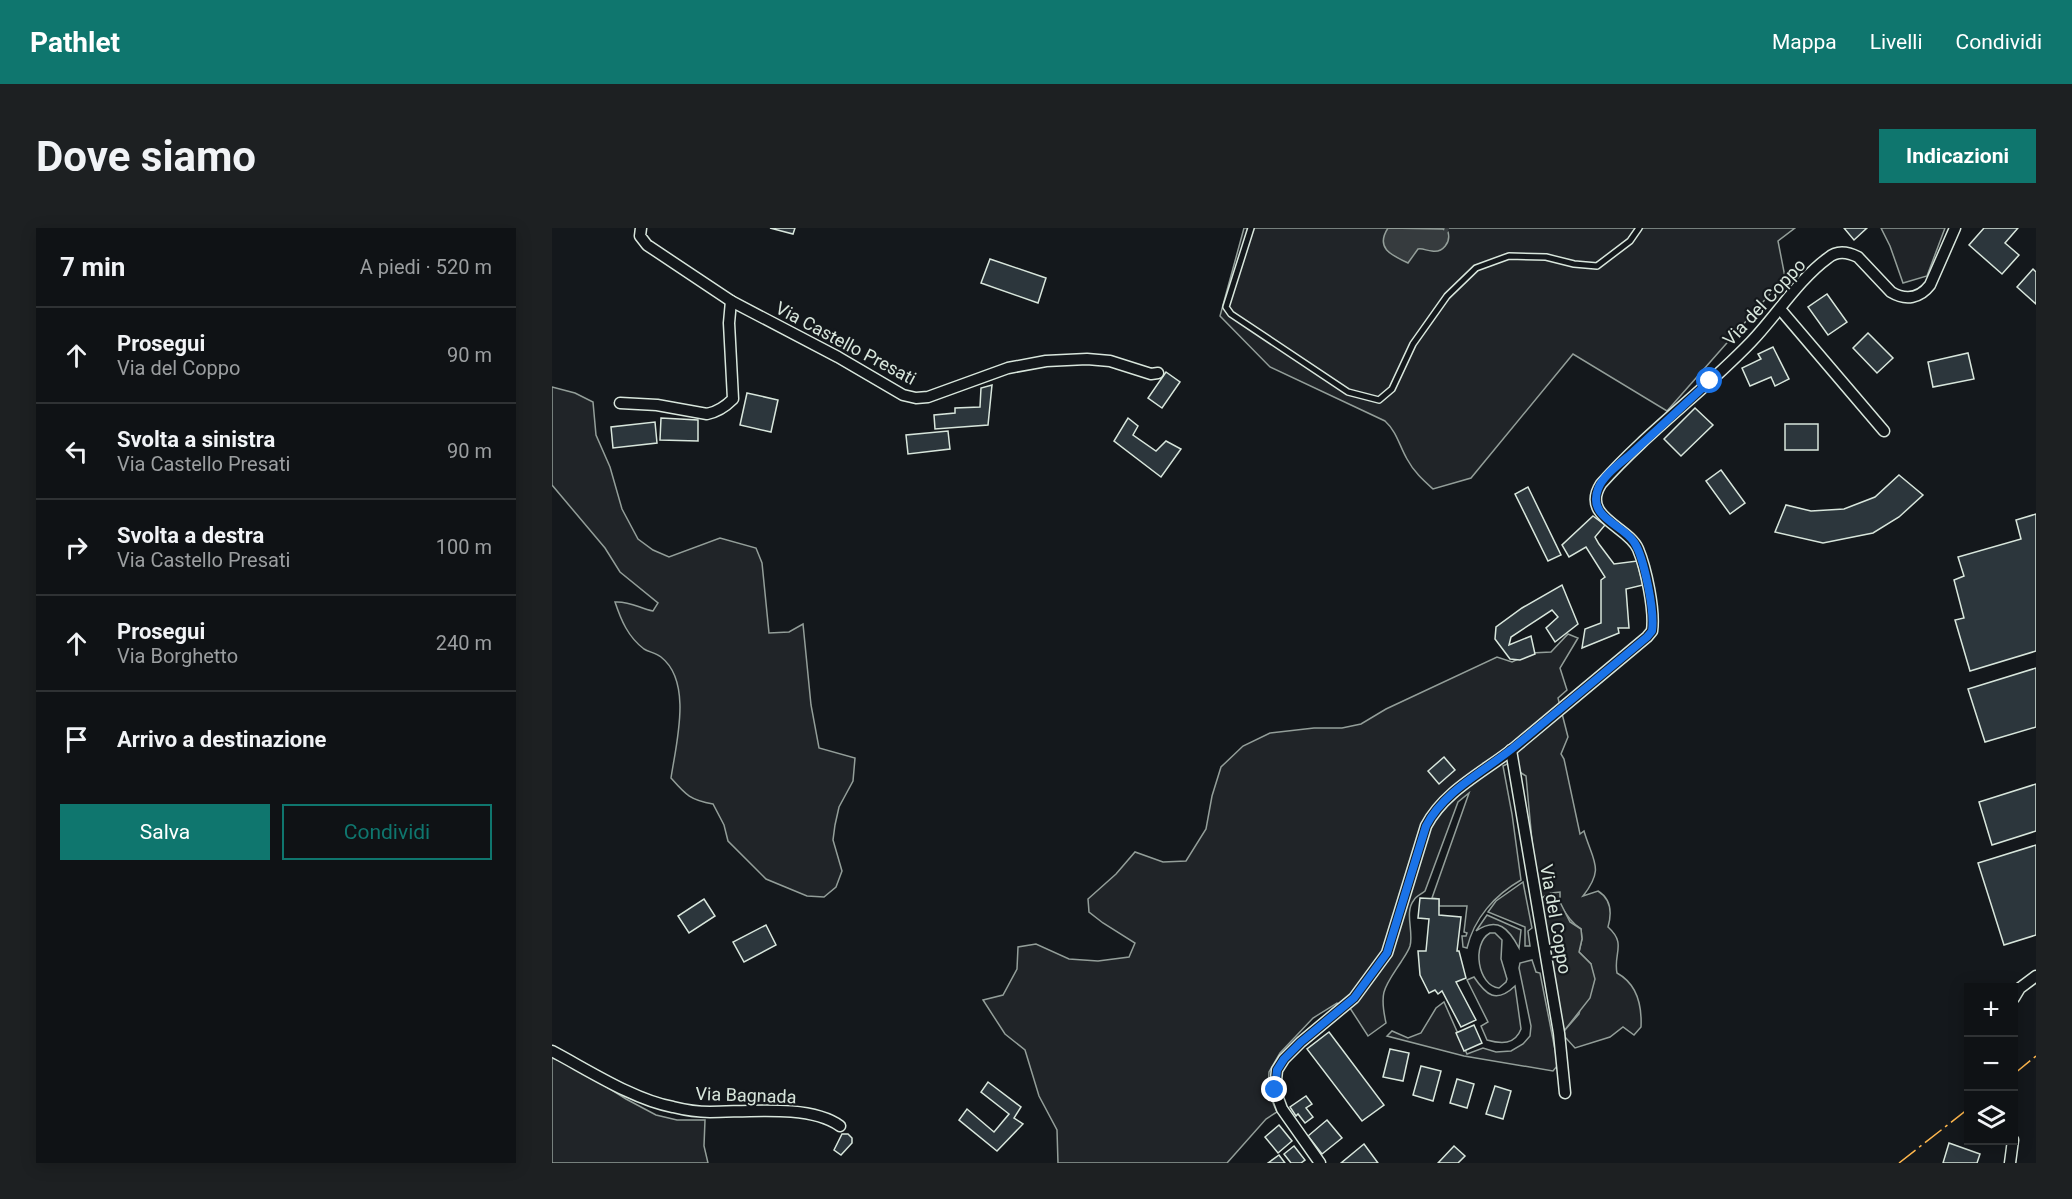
<!DOCTYPE html>
<html lang="it">
<meta charset="utf-8">
<style>
body{margin:0;font-family:Roboto,sans-serif;background:#1d2022;color:#f1f3f6}
.controls{position:absolute;right:18px;bottom:18px;display:grid;overflow:hidden;border-radius:0px;box-shadow:0 3px 15px #0003}
.controls button{width:54px;height:54px;display:grid;place-items:center;padding:0;border:0;border-bottom:2px solid #2f3234;background:#0f1215;color:#f1f3f6;font:30px sans-serif}
.stop{position:absolute;width:18px;height:18px;margin:-14px;border:4px solid #1a73e8;border-radius:50%;background:#fff}
.stop.end{background:#1a73e8;border-color:#fff;box-shadow:0 2px 6px #0008}
.list{margin:0;padding:0;list-style:none}
h2{display:flex;justify-content:space-between;align-items:center;height:78px;margin:0;padding:0 24px;font-size:26px}
h2 small{font-size:20px;font-weight:400;color:#9b9ea0}
.list li{display:grid;grid-template-columns:39px 1fr auto;gap:18px;align-items:center;box-sizing:border-box;height:96px;padding:0 24px;border-top:2px solid #2f3234}
.list b{display:block;font-size:22px;white-space:nowrap}
.list p{margin:0;font-size:20px;white-space:nowrap;color:#9b9ea0}
.list em{font-size:20px;font-style:normal;color:#9b9ea0}
.actions{display:flex;gap:12px;padding:18px 24px}
.actions a{flex:1;padding:14px 0;border:2px solid #0f766e;border-radius:0px;text-align:center;font-size:21px;color:#0f766e}
.actions .main{background:#0f766e;color:#fff}
.icon{flex:none;width:33px;height:33px;fill:none;stroke:currentColor;stroke-width:2;stroke-linecap:round;stroke-linejoin:round}
.map{position:relative;flex:none;width:1484px;height:935px;overflow:hidden;border-radius:0px}
header{display:flex;align-items:center;gap:36px;box-sizing:border-box;height:84px;padding:0 30px;background:#0f766e;color:#fff}
header strong{font-size:28px}
nav{display:flex;gap:33px;margin-inline-start:auto;font-size:21px}
.intro{display:flex;align-items:center;justify-content:space-between;box-sizing:border-box;height:144px;padding:0 36px}
h1{margin:0;font-size:42px}
.button{padding:15px 27px;border-radius:0px;background:#0f766e;color:#fff;font-size:21px;font-weight:700}
main{display:flex;gap:36px;padding:0 36px}
aside{flex:1;background:#0f1215;border-radius:0px;box-shadow:0 3px 15px #0003}
.map>svg:first-child{display:block}
</style>
<header>
<strong>Pathlet</strong>
<nav><a>Mappa</a><a>Livelli</a><a>Condividi</a></nav>
</header>
<div class="intro"><h1>Dove siamo</h1><a class="button">Indicazioni</a></div>
<main>
<aside>
<h2>7 min<small>A piedi · 520 m</small></h2>
<ul class="list">
<li><svg class="icon" aria-label="ahead" viewBox="0 0 24 24"><path d="M12 20V5M6 11l6-6 6 6"/></svg><div><b>Prosegui</b><p>Via del Coppo</p></div><em>90 m</em></li>
<li><svg class="icon" aria-label="left" viewBox="0 0 24 24"><path d="M17 20v-9H6M10 6l-5 5 5 5"/></svg><div><b>Svolta a sinistra</b><p>Via Castello Presati</p></div><em>90 m</em></li>
<li><svg class="icon" aria-label="right" viewBox="0 0 24 24"><path d="M7 20v-9h11M14 6l5 5-5 5"/></svg><div><b>Svolta a destra</b><p>Via Castello Presati</p></div><em>100 m</em></li>
<li><svg class="icon" aria-label="ahead" viewBox="0 0 24 24"><path d="M12 20V5M6 11l6-6 6 6"/></svg><div><b>Prosegui</b><p>Via Borghetto</p></div><em>240 m</em></li>
<li><svg class="icon" aria-label="arrive" viewBox="0 0 24 24"><path d="M6 21V4h12l-3 4 3 4H6"/></svg><div><b>Arrivo a destinazione</b></div></li>
</ul>
<div class="actions"><a class="main">Salva</a><a>Condividi</a></div>
</aside>
<div class="map">
<svg width="1484" height="935" viewBox="0 0 1484 935">
<rect width="100%" height="100%" fill="#14181c"/>
<g fill="#202428" stroke="#939e99" stroke-width="1.5">
<path d="M692,0H1243L1226,13L1233,49L1115,183L1021,126L919,250L881,261C871,252 862,244 855,231C847,217 845,204 833,193L718,139L668,88Z"/>
<path d="M1329,0H1393L1375,48L1351,55L1338,18Z"/>
<path d="M0,159L23,165L41,174L44,207L58,239L70,281L86,311L101,322L117,329L168,310L204,320L210,335L217,405L237,404L251,396L259,477L267,520L303,530L301,553L287,579L283,597L281,612L290,643L284,659L272,669L255,668L214,651L176,613L172,597L161,576C138,572 134,567 119,550C124,516 141,454 109,429C104,425 97,424 92,421C76,409 69,392 63,374C78,373 87,380 101,383L106,375L68,344L53,320L0,257Z"/>
<path d="M1016,406L1026,410L1008,440L1015,462L1006,470L1016,509L1009,526L1012,531L1028,606L1032,603C1041,634 1053,640 1031,668L1046,663C1059,671 1060,685 1056,699C1075,716 1061,725 1065,745C1085,756 1090,778 1089,799L1082,807L1071,799L1058,809L1023,820L1013,809L1012,803L1027,786L1039,736L1027,724L1030,711L1029,701C1015,692 1010,677 999,665L988,671L980,613L974,548L955,536L951,538L960,586L969,652C943,667 922,690 915,720L911,719L910,708H914L915,705L912,704L915,678H887V671L880,670L917,565L906,574L873,663C870,666 864,668 862,672C852,684 862,704 858,718C856,724 852,729 849,734C832,760 827,763 834,795L816,808L798,780L785,775L761,790L728,825L717,844L716,864L725,884L714,891L675,935H506L505,902L487,868L473,822L453,806L431,772L451,767L465,741L466,719L484,716L517,731L546,733L577,729L583,715L551,695L537,684L536,671L564,646L583,624L611,634L634,633L654,601L660,568L669,539L691,518L718,505L762,500H790L809,496L834,481L945,429L960,434L979,425L999,424Z"/>
<path d="M971,654L980,700L976,703L978,718H973V699L936,684L944,673Z"/>
<path d="M935,687L969,702L967,720C957,701 946,688 924,703Z"/>
<path d="M938,705H943L950,712L949,731L955,751L954,754L947,760C926,758 919,716 938,705Z"/>
<path d="M980,732L984,744L988,745L1006,837L1001,843L912,828L835,808L840,803L856,810L869,805L884,780L892,774L915,826L931,820L944,824L959,823L971,816L978,808L979,798L967,740L968,735Z"/>
<path d="M922,749C934,767 944,776 963,758L969,801C963,817 949,816 935,812L929,798L936,794L915,752Z"/>
<path d="M0,830L25,840L74,871L104,887L125,892H153L152,918L156,935H0Z"/>
</g>
<path fill="#24282b" stroke="#939e99" stroke-width="1.5" d="M1008,664V674L1018,694L1029,701L1030,711L1027,724L1039,736L1043,751L1038,770L1012,803L988,671L999,665Z"/>
<path fill="#363b3e" stroke="#939e99" stroke-width="1.5" d="M836,0L891,1L896,4C899,14 891,25 880,23C875,23 871,20 866,21L856,35C839,27 823,20 836,0Z"/>
<g fill="none" stroke-linecap="round" stroke-linejoin="round">
<path stroke="#363b3e" stroke-width="4" d="M894,3L895,0"/>
</g>
<g fill="#2c363c" stroke="#d8e6dc" stroke-width="1.5">
<path d="M218,0H243L241,6Z"/>
<path d="M1292,0H1315L1302,12Z"/>
<path d="M1432,0H1466L1453,15L1467,27L1450,46L1417,17Z"/>
<path d="M438,31L494,50L486,75L429,55Z"/>
<path d="M1481,41L1484,44V76L1465,59Z"/>
<path d="M1275,66L1295,94L1276,107L1256,79Z"/>
<path d="M1316,105L1341,130L1325,145L1301,120Z"/>
<path d="M1221,119L1237,151L1223,158L1219,149L1198,158L1190,140L1209,131L1206,126Z"/>
<path d="M1416,125L1422,151L1381,159L1376,134Z"/>
<path d="M614,144L628,154L610,180L596,170Z"/>
<path d="M440,157L436,197L383,201L382,187L403,185V180L428,179L429,160Z"/>
<path d="M195,165L226,172L219,204L188,197Z"/>
<path d="M1143,180L1161,197L1129,228L1112,211Z"/>
<path d="M109,190L146,192V213L108,212Z"/>
<path d="M576,190L586,198L581,207L604,223L614,213L629,221L609,249L562,213Z"/>
<path d="M103,194L105,215L61,220L59,199Z"/>
<rect x="1233" y="196" width="33" height="26"/>
<path d="M396,203L398,221L356,226L354,207Z"/>
<path d="M1169,242L1193,275L1178,286L1154,253Z"/>
<path d="M1347,247L1371,267L1347,289L1321,305L1271,315L1223,304L1234,277L1259,283L1292,281L1323,269Z"/>
<path d="M976,259L1009,327L996,333L963,266Z"/>
<path d="M1484,286V423L1418,443L1403,392L1412,390L1402,352L1412,348L1406,329L1469,311L1464,292Z"/>
<path d="M1041,288L1053,297L1043,309L1047,316L1062,336L1085,333L1091,357L1074,361L1077,400H1066L1067,405L1030,420L1033,401L1049,395V352L1053,349L1034,319L1017,329L1010,317Z"/>
<path d="M1010,357L1026,396L1003,414L994,400L1006,389L1000,382L959,409L957,417L979,408L983,426L968,432L958,431L943,411L944,399L970,380Z"/>
<path d="M1484,440V499L1433,514L1416,461Z"/>
<path d="M892,529L903,542L887,556L876,543Z"/>
<path d="M1484,556V603L1440,617L1427,574Z"/>
<path d="M1484,617V707L1452,717L1426,635Z"/>
<path d="M868,670L887,671V687L909,689L905,723H907L914,750L904,754L924,792L909,799L890,763L886,766L883,762L877,765L868,747L866,723H874L877,691L866,690Z"/>
<path d="M152,671L163,688L137,705L126,688Z"/>
<path d="M214,697L224,717L192,734L181,714Z"/>
<path d="M922,797L930,815L912,823L904,805Z"/>
<path d="M777,804L832,877L810,893L755,821Z"/>
<path d="M838,821L857,825L851,853L831,849Z"/>
<path d="M869,838L889,843L881,873L861,867Z"/>
<path d="M905,851L922,856L915,880L898,875Z"/>
<path d="M436,854L469,879L462,890L471,896L445,923L407,892L415,881L442,904L457,886L429,864Z"/>
<path d="M943,858L959,863L951,891L934,886Z"/>
<path d="M754,868L760,876L754,880L761,889L753,895L746,886L744,888L738,879Z"/>
<path d="M775,892L790,910L770,926L756,908Z"/>
<path d="M727,897L740,913L726,925L713,909Z"/>
<path d="M290,906H296L300,910V915L289,927L282,922Z"/>
<path d="M1397,915L1428,926L1425,935H1391Z"/>
<path d="M812,916L826,935H789Z"/>
<path d="M742,918L753,932L749,935H739L732,926Z"/>
<path d="M902,918L913,928L906,935H886Z"/>
<path d="M727,927L733,935H716Z"/>
</g>
<g fill="none" stroke-linecap="round" stroke-linejoin="round">
<defs>
<path id="lane" d="M699,0L674,79L679,86L796,164L827,172L840,161L861,116L895,68L924,40L957,28L994,29L1022,36L1045,38L1078,13L1087,0"/>
<g id="street">
<path d="M89,0L88,8L95,17L179,73L286,129L351,167L364,170L376,169L456,140L494,133L535,131L558,133L599,146L606,145"/>
<path d="M1228,81L1332,203"/>
<path d="M68,175L105,177L155,186C165,184 174,178 181,171L177,95L179,73"/>
<path d="M959,522L1007,805L1013,865"/>
<path d="M1462,770L1468,760L1484,748"/>
<path d="M0,823C36,842 82,872 121,879C133,882 145,884 158,884C194,884 258,876 288,898"/>
<path d="M768,935L730,881L723,862L725,842L732,831L749,814L802,770L835,725L874,598C892,563 932,544 962,520C1006,483 1051,446 1095,409L1100,403C1103,382 1094,340 1086,321C1076,298 1028,289 1049,256C1094,205 1151,164 1199,114C1224,88 1247,51 1276,30C1285,22 1296,24 1306,29L1339,64C1354,73 1368,70 1378,57L1403,0"/>
<path d="M1458,935L1461,912"/>
</g>
</defs>
<use href="#lane" stroke="#d8e6dc" stroke-width="8"/>
<use href="#street" stroke="#d8e6dc" stroke-width="13"/>
<use href="#lane" stroke="#14181c" stroke-width="5"/>
<use href="#street" stroke="#14181c" stroke-width="10"/>
<g stroke="#ffb74d" stroke-width="1.5" stroke-dasharray="21 4.5 3 4.5" stroke-linecap="butt">
<path d="M1462,846L1484,828"/>
<path d="M1347,935L1416,881"/>
</g>
</g>
<g fill="none" stroke-linecap="round" stroke-linejoin="round">
<path stroke="#1a73e8" stroke-width="8" d="M723,862L725,842L732,831L749,814L802,770L835,725L874,598C892,563 931,544 961,520C1006,483 1051,446 1095,409L1100,403C1103,384 1092,329 1082,314C1071,296 1035,290 1046,261C1051,247 1069,235 1080,225C1106,201 1132,177 1158,153"/>
</g>
<g text-anchor="middle" dominant-baseline="central" stroke-width="4.5" stroke-linejoin="round" paint-order="stroke">
<g font-size="18" fill="#d8e6dc" stroke="#14181c">
<text transform="translate(1212 74) rotate(-47)">Via del Coppo</text>
<text transform="translate(294 115) rotate(28)">Via Castello Presati</text>
<text transform="translate(1004 691) rotate(80)">Via del Coppo</text>
<text transform="translate(194 867) rotate(2)">Via Bagnada</text>
</g>
</g>
</svg>
<div class="controls">
<button>+</button>
<button>−</button>
<button><svg class="icon" aria-label="layers" viewBox="0 0 24 24"><path d="M12 4l9 5-9 5-9-5zM3 14l9 5 9-5"/></svg></button>
</div>
<div class="stop" style="left:1158px;top:153px"></div>
<div class="stop end" style="left:723px;top:862px"></div>
</div>
</main>
